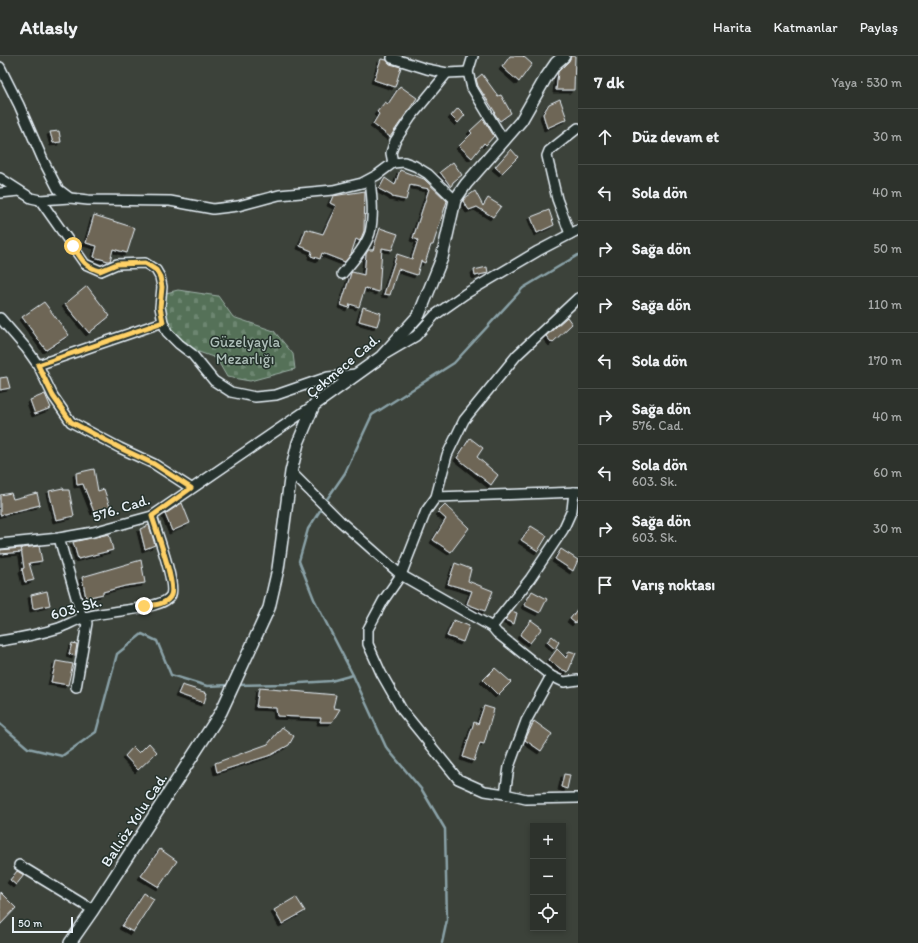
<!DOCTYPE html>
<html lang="tr">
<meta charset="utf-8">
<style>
body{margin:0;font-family:Itim,sans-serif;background:#393e38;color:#f1f3f6}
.controls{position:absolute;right:12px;bottom:12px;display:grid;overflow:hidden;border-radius:0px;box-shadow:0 2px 6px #0003}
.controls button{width:36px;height:36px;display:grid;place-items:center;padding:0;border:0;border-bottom:1px solid #484d48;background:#2d322c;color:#f1f3f6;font:20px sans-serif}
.scale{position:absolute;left:12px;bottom:10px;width:61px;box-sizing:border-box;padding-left:4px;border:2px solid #e8f1f8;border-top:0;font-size:11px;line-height:14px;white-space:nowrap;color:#e8f1f8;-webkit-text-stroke:3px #26332d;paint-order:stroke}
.stop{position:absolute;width:12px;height:12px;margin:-9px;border:3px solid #ffd166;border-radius:50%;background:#fff}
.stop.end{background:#ffd166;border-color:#fff;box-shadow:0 1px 4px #0008}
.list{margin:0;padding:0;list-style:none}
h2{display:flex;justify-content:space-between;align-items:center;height:52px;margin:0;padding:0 16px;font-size:17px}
h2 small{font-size:13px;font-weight:400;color:#a7aaa9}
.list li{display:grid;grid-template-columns:26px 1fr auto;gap:12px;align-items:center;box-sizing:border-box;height:56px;padding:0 16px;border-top:1px solid #484d48}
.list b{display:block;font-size:15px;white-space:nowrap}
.list p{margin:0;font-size:13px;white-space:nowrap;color:#a7aaa9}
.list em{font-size:13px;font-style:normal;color:#a7aaa9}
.icon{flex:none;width:22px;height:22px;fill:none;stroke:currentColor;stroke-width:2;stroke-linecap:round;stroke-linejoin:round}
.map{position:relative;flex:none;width:578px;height:887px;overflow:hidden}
header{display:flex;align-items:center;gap:24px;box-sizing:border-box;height:56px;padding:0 20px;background:#2d322c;border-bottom:1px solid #484d48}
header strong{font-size:19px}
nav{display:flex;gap:22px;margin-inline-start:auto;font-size:14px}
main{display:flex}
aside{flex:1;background:#2d322c}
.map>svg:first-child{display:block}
</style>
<header>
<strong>Atlasly</strong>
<nav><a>Harita</a><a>Katmanlar</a><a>Paylaş</a></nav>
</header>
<main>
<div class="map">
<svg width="578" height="887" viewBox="0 0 578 887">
<defs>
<pattern id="cemetery-stones" width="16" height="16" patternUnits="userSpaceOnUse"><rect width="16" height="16" fill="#557158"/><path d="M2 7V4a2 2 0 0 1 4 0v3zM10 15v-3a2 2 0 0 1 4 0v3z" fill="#6d8671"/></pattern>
<filter id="shadow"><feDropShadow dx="-3" dy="3" stdDeviation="0" flood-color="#0009"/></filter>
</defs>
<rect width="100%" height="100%" fill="#3c423a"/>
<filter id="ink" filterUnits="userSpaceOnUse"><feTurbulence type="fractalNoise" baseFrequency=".025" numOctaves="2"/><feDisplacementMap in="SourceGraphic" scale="8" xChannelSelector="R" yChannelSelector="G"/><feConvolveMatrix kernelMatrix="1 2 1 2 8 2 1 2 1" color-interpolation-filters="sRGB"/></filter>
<g filter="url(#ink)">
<path fill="url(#cemetery-stones)" stroke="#9eb1a8" d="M178,234L218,240L233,261L274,275L293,298L295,313L250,325L227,321L216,302L190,293L163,269L160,251L166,237Z"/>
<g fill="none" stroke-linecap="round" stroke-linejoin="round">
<g stroke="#8aa2a8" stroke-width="2.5">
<path d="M325,446L345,417L372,359L454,307L523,232L578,199"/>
<path d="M323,450L308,473L299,505L314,543L353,619L386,691L422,734L445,773L447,864L442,887"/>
<path d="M236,629L285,628L331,625L353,619"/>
<path d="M0,668L28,692L62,700L96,676L117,598L142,578L157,585L171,619L207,630L229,629"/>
</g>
</g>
<g fill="#6e6657" stroke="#e8f1f8" filter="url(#shadow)">
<path d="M510,0H523L532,8L519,26L502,11Z"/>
<path d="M571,0H575L574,34H556L558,16L569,5Z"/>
<path d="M381,3L387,4L390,8L401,11L395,31L374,24Z"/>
<path d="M482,18L498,40L501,39L511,57L500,65L494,57L495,56L478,30L476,23Z"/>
<path d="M400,30L417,42L390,81L373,68L379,58L377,56L385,46L388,48Z"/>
<path d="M560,43L567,63L547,72L543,58L549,48Z"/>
<path d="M458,52L465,59L458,67L451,60Z"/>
<path d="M483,63L494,80L486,89L484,87L472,102L459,90L472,77L470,75Z"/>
<path d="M59,75L61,86L53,87L50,76Z"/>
<path d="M511,93L518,101L502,117L495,111Z"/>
<path d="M453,106L462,119L453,126L451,131L440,116Z"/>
<path d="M400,114L424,123L447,145L433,189H431L425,207L421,205L417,219L398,213L390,239L384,238L397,198L412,203L418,184L413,182L429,133L410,129L406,144L392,141V140L379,133L385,122L395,129Z"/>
<path d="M365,135L364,175L360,185L356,183L351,198L345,206L322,197L320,203L311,200L312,195L300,190L306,173L323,178L336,150L330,147L333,140Z"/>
<path d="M475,135L483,150L488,142L501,150L493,161L477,151L469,154L463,145L465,142Z"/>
<path d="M549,154L554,169L537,177L531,161Z"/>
<path d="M94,159L135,172L127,197L113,193L110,205H108L94,201L97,190L86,187Z"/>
<path d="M380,172L398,178L392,194L382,192L379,236L365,232L359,251L350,248L349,252L341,249L351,217L352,216L364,219L366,198L368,194H373Z"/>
<path d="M487,211L488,217L475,220L474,214Z"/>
<path d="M87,230L110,260L89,277L65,248Z"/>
<path d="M44,246L69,279L46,294L22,261Z"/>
<path d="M363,251L381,257L377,270L359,265Z"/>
<path d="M567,261L572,268L552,287L546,280Z"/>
<path d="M7,321L10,332L0,334V322Z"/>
<path d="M45,338L51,352L35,358L30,344Z"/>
<path d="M470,382L483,392L477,401L498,419L491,429L457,402Z"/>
<path d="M94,413L98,435L104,433L110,451L94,456L83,428L77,429L76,417Z"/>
<path d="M63,432L64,434H69L74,460L56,464L49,435Z"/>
<path d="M11,437L13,443L37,437L40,449L0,459V439Z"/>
<path d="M182,447L190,467L172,475L165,458Z"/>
<path d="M445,449L469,472L451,496L433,484L446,463L438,456Z"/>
<path d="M149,469L155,489L145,493L140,473Z"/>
<path d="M531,470L547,480L538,495L521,484Z"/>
<path d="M109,478L113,494L78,503L73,486Z"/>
<path d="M39,490L42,505L29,507L34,524L25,526L22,513L24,512L21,492Z"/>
<path d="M21,492L22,496L0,498V494Z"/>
<path d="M561,493L578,504L573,515L555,503Z"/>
<path d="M141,504L145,527L125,530L103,536V538L86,542L82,521Z"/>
<path d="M455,507L471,513L468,525L493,535L485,555L467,548L472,535L448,528Z"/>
<path d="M47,535L50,549L33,553L31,539Z"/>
<path d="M532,535L547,543L540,557L524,549Z"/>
<path d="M578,552V563L575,567L570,563Z"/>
<path d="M512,555L517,557L514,568L505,564Z"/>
<path d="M454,564L469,570L463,586L447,580Z"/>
<path d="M531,564L542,572L530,587L520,579Z"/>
<path d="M552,580L559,586L555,593L547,586Z"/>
<path d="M72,587L77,588L75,600L69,598Z"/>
<path d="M557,593L566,602L569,595L576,597L568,616L561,613L549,604Z"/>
<path d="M56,605L73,608L68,629L51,626Z"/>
<path d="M495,612L511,626L498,639L483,624Z"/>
<path d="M182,629L207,637L204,647L178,638Z"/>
<path d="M259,632L336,639L333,652L340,653L332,666H320L321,662L277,660L276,652L256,651Z"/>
<path d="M484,650L494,653L484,688L480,687L474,705L463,701L474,666L478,668Z"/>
<path d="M534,665L552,678L541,695L525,684Z"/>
<path d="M282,671L294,680L289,689L271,699L217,716L215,707L268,688Z"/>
<path d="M149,687L157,696L138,714L125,700L133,691L139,697Z"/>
<path d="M564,718L570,719L567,733L561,731Z"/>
<path d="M160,793L177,805L159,831L141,820Z"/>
<path d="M17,815L24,819L16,829L10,824Z"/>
<path d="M0,836L16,852L0,869Z"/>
<path d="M144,837L154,843L133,876L122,870Z"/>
<path d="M296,841L305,855L282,868L274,854Z"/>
</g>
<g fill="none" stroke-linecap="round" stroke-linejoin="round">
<defs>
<g id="minor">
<path d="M393,0L392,2L427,13L447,17L468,16L472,32L504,85"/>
<path d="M0,11L19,49L43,104L58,133L70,142L88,144L170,145L213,153L238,150L279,139L333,134L362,127L377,119L393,107L404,106L415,110L428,118L455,144"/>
<path d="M468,16L473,0"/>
<path d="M393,107L391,97L395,85L411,61L447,17"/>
<path d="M0,122L31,142L40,144L70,142"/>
<path d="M0,137L19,135"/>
<path d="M40,144L85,208L101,215L117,208L145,207L156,214L160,221L162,231L160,251L163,266L167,276L179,288L192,298L214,325L231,336L255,341L276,339L328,321L356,318"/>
<path d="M570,178L557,143L547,100L549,95L578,72"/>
<path d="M342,218C352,206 365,192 370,177C374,160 372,141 370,124"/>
<path d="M578,242L517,299L464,364L447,399L436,441L426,455L401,519L383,545L368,573V588L381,617L402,654L458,723L485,735L505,738L526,743L578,742"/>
<path d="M0,262L26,292L38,309L53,340L71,366L120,392L154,408L191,432"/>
<path d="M387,297L416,280L435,259L465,238L538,195L578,174"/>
<path d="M38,309L163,266"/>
<path d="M291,416L340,465L401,519L492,571L497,577L551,620L564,626L578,624"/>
<path d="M436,441L578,436"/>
<path d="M59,482L82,562L87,567L76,632"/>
<path d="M0,488L59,482L93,476L152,460L314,349"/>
<path d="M492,571L530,523L563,474L572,454L574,436"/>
<path d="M0,585C20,582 40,578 59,572C67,569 74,565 82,562C94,558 108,557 121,555C133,553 166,550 171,539C176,527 156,474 152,460"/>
<path d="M505,738L509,711L526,665L551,620"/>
<path d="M19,809L93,854"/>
</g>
<path id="tertiary" d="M70,887L93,854L221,656L269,552L278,513L291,416L298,387L314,349L381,301L419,259L442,202L455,144L466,128L521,65L545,23L556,7L564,0"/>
</defs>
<use href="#minor" stroke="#e8f1f8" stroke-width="12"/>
<use href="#tertiary" stroke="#e8f1f8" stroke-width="14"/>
<use href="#minor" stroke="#26332d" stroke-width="9"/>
<use href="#tertiary" stroke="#26332d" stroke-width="11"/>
</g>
</g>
<g fill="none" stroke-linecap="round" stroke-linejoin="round" filter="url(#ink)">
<path stroke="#ffd166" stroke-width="5" d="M73,190C82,204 84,210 100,215L117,208L145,207L156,214L160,221L162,231L160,251L163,266L38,309L53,340L71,366L120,392L154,408L191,432L152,460C156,474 176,527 171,539C167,549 153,549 144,550"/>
</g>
<g text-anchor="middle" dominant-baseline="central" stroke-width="3" stroke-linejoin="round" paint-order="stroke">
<g font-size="15" fill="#adbeb8" stroke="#26332d">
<text x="245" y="286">Güzelyayla<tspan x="245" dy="17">Mezarlığı</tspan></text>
</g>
<g font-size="15" fill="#e8f1f8" stroke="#26332d">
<text transform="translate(343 310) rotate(-40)">Çekmece Cad.</text>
<text transform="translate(121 452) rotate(-18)">576. Cad.</text>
<text transform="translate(76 552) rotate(-16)">603. Sk.</text>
<text transform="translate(134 764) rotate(-57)">Ballıöz Yolu Cad.</text>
</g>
</g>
</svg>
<div class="controls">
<button>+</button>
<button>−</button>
<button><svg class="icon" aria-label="locate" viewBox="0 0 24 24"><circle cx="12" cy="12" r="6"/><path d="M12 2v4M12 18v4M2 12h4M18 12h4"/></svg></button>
</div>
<div class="scale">50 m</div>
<div class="stop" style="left:73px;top:190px"></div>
<div class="stop end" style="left:144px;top:550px"></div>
</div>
<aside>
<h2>7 dk<small>Yaya · 530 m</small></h2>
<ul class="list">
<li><svg class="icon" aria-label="ahead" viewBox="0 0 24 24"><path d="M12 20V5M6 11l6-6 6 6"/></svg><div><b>Düz devam et</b></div><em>30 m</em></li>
<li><svg class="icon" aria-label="left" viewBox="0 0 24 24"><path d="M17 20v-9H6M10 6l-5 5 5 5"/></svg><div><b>Sola dön</b></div><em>40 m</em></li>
<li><svg class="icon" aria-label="right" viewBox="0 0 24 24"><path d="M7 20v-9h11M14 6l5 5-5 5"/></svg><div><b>Sağa dön</b></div><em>50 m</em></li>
<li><svg class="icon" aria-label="right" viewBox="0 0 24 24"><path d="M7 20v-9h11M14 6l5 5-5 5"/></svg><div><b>Sağa dön</b></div><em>110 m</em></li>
<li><svg class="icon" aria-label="left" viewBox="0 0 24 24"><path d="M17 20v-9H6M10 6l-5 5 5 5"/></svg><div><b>Sola dön</b></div><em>170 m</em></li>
<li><svg class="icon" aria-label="right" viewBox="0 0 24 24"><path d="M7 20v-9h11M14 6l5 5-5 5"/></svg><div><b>Sağa dön</b><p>576. Cad.</p></div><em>40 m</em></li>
<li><svg class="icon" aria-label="left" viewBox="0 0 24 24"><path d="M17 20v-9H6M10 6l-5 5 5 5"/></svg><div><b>Sola dön</b><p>603. Sk.</p></div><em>60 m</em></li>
<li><svg class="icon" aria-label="right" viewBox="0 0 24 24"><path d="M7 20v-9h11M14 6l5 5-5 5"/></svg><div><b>Sağa dön</b><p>603. Sk.</p></div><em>30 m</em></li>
<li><svg class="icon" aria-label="arrive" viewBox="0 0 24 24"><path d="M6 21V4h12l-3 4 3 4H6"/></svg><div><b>Varış noktası</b></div></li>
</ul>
</aside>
</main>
